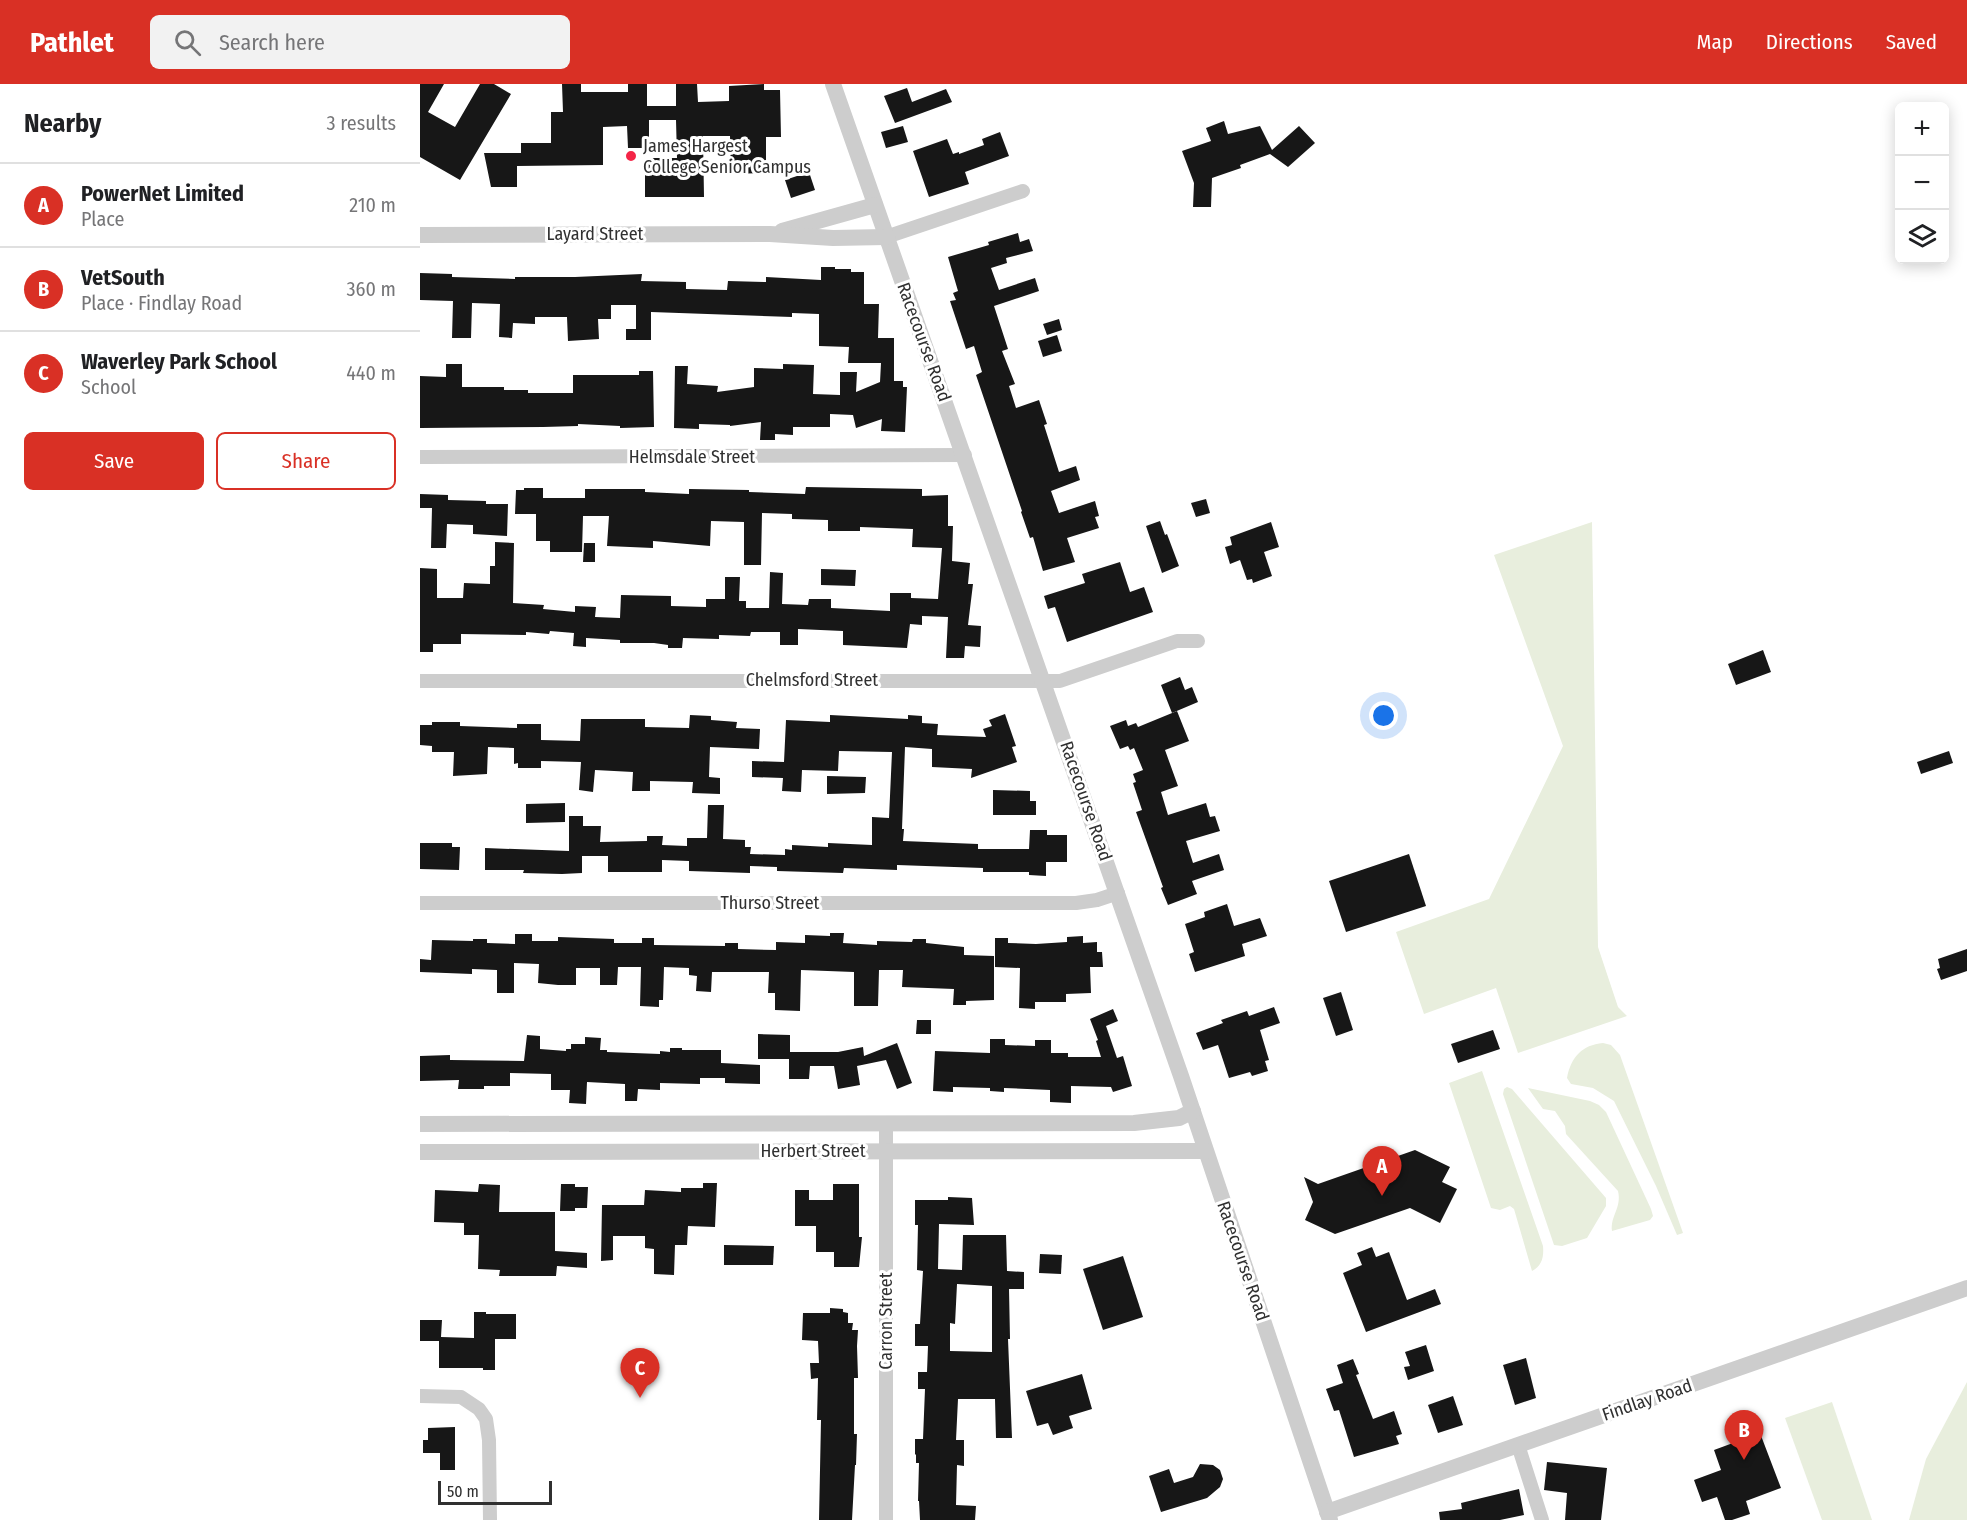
<!DOCTYPE html>
<meta charset="utf-8">
<style>
body{margin:0;font-family:"Fira Sans Condensed",sans-serif;background:#f2f2f2;color:#202124}
.controls{position:absolute;right:18px;top:18px;display:grid;overflow:hidden;border-radius:9px;box-shadow:0 3px 15px #0003}
.controls button{width:54px;height:54px;display:grid;place-items:center;padding:0;border:0;border-bottom:2px solid #e0e0e0;background:#fff;color:#202124;font:30px sans-serif}
.scale{position:absolute;left:18px;bottom:15px;width:114px;box-sizing:border-box;padding-left:6px;border:3px solid #303030;border-top:0;font-size:16px;line-height:21px;white-space:nowrap;color:#303030;-webkit-text-stroke:4px #fff;paint-order:stroke}
.you{position:absolute;left:964px;top:632px;width:21px;height:21px;margin:-15px;border:4px solid #fff;border-radius:50%;background:#1a73e8;box-shadow:0 0 0 9px #1a73e833}
.badge{display:grid;place-items:center;width:39px;height:39px;border-radius:50%;background:#d93025;color:#fff;font-size:20px;font-weight:700}
.pin{position:absolute;translate:-50% -50px;filter:drop-shadow(0 2px 3px #0008)}
.pin::after{content:'';position:absolute;top:32px;width:21px;height:18px;background:inherit;clip-path:polygon(0 0,100% 0,50% 100%)}
.list{margin:0;padding:0;list-style:none}
h2{display:flex;justify-content:space-between;align-items:center;height:78px;margin:0;padding:0 24px;font-size:26px}
h2 small{font-size:20px;font-weight:400;color:#757577}
.list li{display:grid;grid-template-columns:39px 1fr auto;gap:18px;align-items:center;box-sizing:border-box;height:84px;padding:0 24px;border-top:2px solid #e0e0e0}
.list b{display:block;font-size:22px;white-space:nowrap}
.list p{margin:0;font-size:20px;white-space:nowrap;color:#757577}
.list em{font-size:20px;font-style:normal;color:#757577}
.actions{display:flex;gap:12px;padding:18px 24px}
.actions a{flex:1;padding:14px 0;border:2px solid #d93025;border-radius:9px;text-align:center;font-size:21px;color:#d93025}
.actions .main{background:#d93025;color:#fff}
.icon{flex:none;width:33px;height:33px;fill:none;stroke:currentColor;stroke-width:2;stroke-linecap:round;stroke-linejoin:round}
.map{position:relative;flex:none;width:1547px;height:1436px;overflow:hidden}
header{display:flex;align-items:center;gap:36px;box-sizing:border-box;height:84px;padding:0 30px;background:#d93025;color:#fff}
header strong{font-size:28px}
nav{display:flex;gap:33px;margin-inline-start:auto;font-size:21px}
.search{width:420px;height:54px;background:#f2f2f2;display:flex;align-items:center;gap:15px;box-sizing:border-box;padding:0 21px;border-radius:9px;color:#757577;font-size:22px}
main{display:flex}
aside{flex:1;background:#fff}
.map>svg:first-child{display:block}
</style>
<header>
<strong>Pathlet</strong>
<div class="search"><svg class="icon" aria-label="search" viewBox="0 0 24 24"><circle cx="10" cy="10" r="6"/><path d="M15 15l6 6"/></svg>Search here</div>
<nav><a>Map</a><a>Directions</a><a>Saved</a></nav>
</header>
<main>
<aside>
<h2>Nearby<small>3 results</small></h2>
<ul class="list">
<li><span class="badge">A</span><div><b>PowerNet Limited</b><p>Place</p></div><em>210 m</em></li>
<li><span class="badge">B</span><div><b>VetSouth</b><p>Place · Findlay Road</p></div><em>360 m</em></li>
<li><span class="badge">C</span><div><b>Waverley Park School</b><p>School</p></div><em>440 m</em></li>
</ul>
<div class="actions"><a class="main">Save</a><a>Share</a></div>
</aside>
<div class="map">
<svg width="1547" height="1436" viewBox="0 0 1547 1436">
<rect width="100%" height="100%" fill="#fff"/>
<g fill="#e8eedd">
<path d="M1172,438L1178,863L1198,923L1207,932L1098,969L1076,904L1004,930L976,848L1069,815L1143,662L1074,471Z"/>
<path d="M1183,959L1191,961L1200,971L1263,1149L1257,1151L1236,1102L1194,1017L1173,1004L1151,1000L1147,994C1151,973 1162,961 1183,959Z"/>
<path d="M1062,987L1123,1162C1124,1173 1122,1182 1112,1187L1094,1125L1090,1122L1080,1126L1071,1124L1029,999Z"/>
<path d="M1087,1003L1092,1005L1186,1114V1122L1167,1154L1142,1162L1134,1161L1083,1010L1084,1005Z"/>
<path d="M1108,1004L1170,1017L1179,1021L1186,1028L1231,1125L1233,1132L1230,1136L1192,1147C1190,1132 1202,1124 1198,1107L1146,1050L1145,1042L1135,1027L1123,1025Z"/>
<path d="M1547,1298V1436H1489L1506,1375Z"/>
<path d="M1412,1318L1452,1436H1402L1365,1334Z"/>
</g>
<g fill="#171717" fill-rule="evenodd">
<path d="M0,0H24L8,28L35,43L60,0H74L91,10L40,96L0,73Z"/>
<path d="M142,0H161V8H208V0H227V22H256V0H277L278,18L309,17V2L344,0V6H360L361,53H346V89L311,90L310,52H283L284,113H225V74H257L256,36H229V64H208L207,42L183,43V81L97,82V103H71L64,69H101V59H131V28H143Z"/>
<path d="M487,4L492,18L526,5L532,18L475,39L464,12Z"/>
<path d="M804,37L808,50L840,42L852,66L879,42L895,59L868,83L850,70L820,81L821,84L792,94L791,123H773L774,99L762,67L791,57L786,44Z"/>
<path d="M483,42L488,58L466,64L461,48Z"/>
<path d="M580,48L589,72L545,88L549,100L509,113L493,67L527,55L533,70L539,68V70L564,61L562,55Z"/>
<path d="M389,88L395,106L371,114L365,96Z"/>
<path d="M598,149L600,158L609,155L613,167L586,174L587,179L571,184L579,206L615,194L619,207L574,222L588,265L582,267L595,300L589,302L596,324L619,316L627,340L624,341L639,388L656,382L660,396L631,407L639,429L675,417L679,432L675,433L679,444L647,454L655,478L623,487L613,453L610,454L601,428L602,427L556,291L562,288L554,262L546,265L530,217L536,216L533,209L538,207L528,173L569,161L568,158Z"/>
<path d="M401,183H415V185H431V188H444V220H459L458,254H474V297H483V303H487L485,348L461,347L462,335L436,344L433,331L410,330V343H373V351L355,350V356H340L341,338L310,342V341L279,340V345L254,344L255,282H268L267,300L298,302L297,308L334,303V284L363,285V280L394,281L393,310L420,311V288H437L436,308L460,298L461,279H428L429,263L399,262V230L372,229V233L231,228V256H206V245H216V221H191V235H178L179,255L148,257L147,233H115V240L93,239L92,254L79,253L80,220L52,219L51,254H32L33,217L0,216V189L32,190V193L95,195V193H155L222,190L221,197L266,198V205L307,206L308,197L346,198V193L401,196Z"/>
<path d="M639,235L642,246L627,251L623,240Z"/>
<path d="M637,251L642,267L623,273L618,257Z"/>
<path d="M26,280H42V303H84V306H108V309H153V291H219V287H233L234,343L200,344V342L158,340V342L123,343L0,344V292L26,293Z"/>
<path d="M386,403L502,405V412L528,411V442H533L532,477L550,479L548,500H553L548,541L561,542L560,563L545,562L544,574H526L528,533L502,532V541L490,540L487,564L423,561V547L378,545V561H360V548H331L330,552L299,551V555L263,554L262,564H248V561L234,559H200V556L166,554V563L153,562L154,549L130,547L129,550L106,548V551L41,550V560H13V568H0V484L17,485V514H43L44,499L70,500V482H75V458L94,459L93,519L124,521L123,525L155,528V522L176,523L175,533L200,534L201,511L251,512V522L286,523V515H305V493H320L319,517H326V524H349L350,488L363,489L362,520L388,521L389,515H411V524L470,527V509H491V514L518,515L522,464L492,463L493,445L440,443V447H408V436L372,435V430L342,429L341,481H324V438L291,437L290,462L233,457V464L187,462L189,432H163L162,468H130V457H116V430H95L96,406H104V404H123V414H165V405H225V408L269,410V405L329,406V408L385,410Z"/>
<path d="M0,410L28,411V416L66,417V420H88L87,452L53,450V441L27,440L26,464H11L12,424H0Z"/>
<path d="M786,415L790,429L776,433L771,419Z"/>
<path d="M740,437L745,451L747,450L759,482L742,489L726,442Z"/>
<path d="M851,438L859,463L844,468L852,492L833,499L832,495L827,496L820,476L810,480L805,463L812,461L810,453Z"/>
<path d="M164,459H175V478H163Z"/>
<path d="M700,478L710,508L724,503L733,528L647,558L635,523L628,525L624,512L665,499L662,490Z"/>
<path d="M401,485L436,486L435,502L401,501Z"/>
<path d="M1343,566L1351,588L1316,601L1308,580Z"/>
<path d="M760,593L765,606L772,603L778,618L752,629L741,601Z"/>
<path d="M757,627L769,657L745,666L758,702L741,708L748,731L786,719L790,733L795,732L800,747L766,757L773,779L799,770L804,786L772,797L777,810L748,821L741,804L743,803L716,728L722,726L713,699L716,698L713,690L723,686L714,664L710,666L708,662L700,665L690,642L706,636L708,642L716,639L718,643Z"/>
<path d="M585,630L596,662L592,663L597,678L551,694L552,685L512,683V665L485,663L482,745H484L483,757L558,760V765H609L610,746H627V751H647V778H626V792L609,791V788H563V784L477,781V786L424,784L423,789L357,787V783L330,782V789L269,787V777L242,776V788H188V772H162V789L142,790L103,789L104,786H65V764L149,767V732H163V742H181L180,758L227,757V752H243L242,761L267,762V754H287L288,721H304L303,755L325,756V763H331L330,770L365,771V765L372,766V761L408,763V759L452,761V733L469,734L472,668L419,667L418,687L382,686L381,708L362,707L363,694L332,693V677L364,678L366,636L410,638V631L488,635V631L502,632V639L518,640L517,651L566,653L563,645L572,642L569,636Z"/>
<path d="M270,631L291,632V636L317,638L316,644L340,645L339,665L290,663L289,693L300,694V710L272,709L273,698L230,697V707H212L213,688L175,686L173,708L159,706L161,678L121,677V684H98V679L94,680V664L68,663L67,690L33,692L34,668H12V662L0,661V641H12V638H40V642L97,644V640H121V656L160,657L161,635H225V643L269,644Z"/>
<path d="M1529,667L1533,679L1501,690L1497,678Z"/>
<path d="M407,692L446,693L445,709L407,710Z"/>
<path d="M573,706L610,707V717H616V731H573Z"/>
<path d="M145,719V738L106,739V720Z"/>
<path d="M0,759H32V763H40L39,786L0,785Z"/>
<path d="M989,770L1006,822L926,848L909,797Z"/>
<path d="M807,820L814,842L840,834L847,852L822,860L825,872L775,888L769,870L774,868L765,840L785,833L784,828Z"/>
<path d="M410,849H424L423,859L457,861V857L492,858L493,855H506V859L544,863V871L574,872V916L546,917V921H533L534,905L482,903L483,886H459L458,922H434V888L381,886L380,927L355,926V909H348L349,888H292L291,908L276,907L277,892L269,891V884L244,883L243,916H239V923L220,922L221,883H198L197,901H180V884H156V901H138L118,899L119,880L94,879V909H77V886L52,885V890L0,888V875L11,876L12,856L53,857V855H67V859L95,860V850H112V857H138V853L194,855V859H222V854H234V861L305,862V859H318V865L356,866V858L385,859V851L410,852Z"/>
<path d="M663,852V859L677,858V868H682L683,883H670L671,909L646,910V918H615V925L599,924L600,884L575,883V854H588V859L616,860L647,858V853Z"/>
<path d="M1547,865V887L1521,896L1517,885L1520,884L1518,875Z"/>
<path d="M921,908L933,946L916,952L903,914Z"/>
<path d="M854,923L860,939L840,946L849,976L845,977L848,987L832,992L830,988L809,994L798,961L783,966L776,949L803,939L801,936L827,927L829,932Z"/>
<path d="M693,925L698,937L686,942L697,974L703,972L712,1002L693,1008L691,1003L651,1002V1019L630,1018V1006L584,1004V1008L570,1007V1004L533,1003V1008L513,1007L515,967L570,969V955H585V961L615,962V956H631V969H648V973H681L676,957L678,956L670,935Z"/>
<path d="M497,936H511V950H496Z"/>
<path d="M1073,946L1080,965L1038,979L1031,960Z"/>
<path d="M338,950L370,951V968H418L443,963L444,972L477,959L492,999L477,1005L466,976L437,982L440,1001L418,1005L414,982H390L389,995H369V975H338Z"/>
<path d="M107,951L120,952V965L146,967V965H151V960H165V953L181,954L180,966H187V968L240,970V967L250,968V964H262V966H301V979L340,981V1000L305,999V994H280V1000L240,999V1006L218,1005L217,1017H205V1000L167,998L166,1020L149,1019L150,1006H131V990L90,989V1002H64V1005H38L39,996L0,997V972L30,971V976L104,977Z"/>
<path d="M995,1066L1030,1083L1022,1098L1037,1105L1020,1139L990,1124L915,1150L885,1136L893,1118L884,1093L898,1100Z"/>
<path d="M283,1099H297L295,1143L268,1142L267,1161H255L254,1191L234,1190V1165L225,1164V1152H193V1176L181,1177L182,1121H224L225,1106L261,1108V1104H283Z"/>
<path d="M59,1100L80,1101L79,1128H135V1167L167,1169V1184L137,1182L136,1192H79L80,1186L58,1185L59,1151H44V1139L14,1138L15,1106L58,1108Z"/>
<path d="M141,1100H155V1103H168L167,1124H155V1127H140Z"/>
<path d="M413,1100H439V1153H442L439,1183H414V1168H396V1142H375V1106H389V1116H413Z"/>
<path d="M528,1113L552,1114L554,1141L519,1140L518,1185L542,1186L543,1151H586L587,1187L604,1188V1205H589L590,1255H588L592,1354H576L575,1315H538L536,1356H544V1382L537,1381L536,1421L556,1422L555,1436H500L499,1417H498L499,1379H496V1371L495,1370V1355H503L505,1305H498V1288H507L508,1262H495V1240H500L503,1187L497,1186L498,1141H495V1116H528ZM537,1200L572,1202V1268L530,1267V1239L535,1240Z"/>
<path d="M304,1161L354,1162L353,1181H304Z"/>
<path d="M952,1163L956,1173L969,1168L987,1216L1015,1205L1021,1220L946,1248L923,1189L942,1181L937,1169Z"/>
<path d="M620,1170L642,1171L641,1190L619,1189Z"/>
<path d="M703,1172L723,1233L683,1246L663,1185Z"/>
<path d="M410,1224L423,1225V1228L428,1229V1239H433L432,1246H438L437,1262L438,1294H434V1350H437L436,1381H435L432,1436H399L401,1336H397L398,1294L391,1295L390,1279H399L398,1257L382,1256L383,1229H410Z"/>
<path d="M54,1228H66V1230H96V1255H75V1286H63V1284H19V1257H0V1236H22L21,1253L54,1254Z"/>
<path d="M1006,1261L1014,1287L988,1296L984,1283L990,1282L985,1268Z"/>
<path d="M1106,1274L1116,1314L1095,1321L1083,1281Z"/>
<path d="M933,1275L939,1290L936,1291L953,1335L974,1327L982,1350L976,1352L979,1360L934,1373L919,1326L914,1327L906,1305L923,1299L917,1281Z"/>
<path d="M662,1290L672,1325L649,1332L653,1344L633,1351L628,1339L617,1342L606,1307Z"/>
<path d="M1033,1312L1043,1341L1018,1349L1008,1321Z"/>
<path d="M35,1343V1386H20V1369H3V1356H8V1344Z"/>
<path d="M1340,1349L1361,1404L1326,1417L1330,1430L1312,1436H1305L1297,1413L1282,1418L1274,1396L1301,1386L1294,1366Z"/>
<path d="M1127,1378L1187,1384L1181,1436H1145L1147,1409L1124,1406Z"/>
<path d="M780,1380L793,1381L800,1386L803,1395L800,1403L787,1414L741,1428L729,1392L749,1385L754,1399L773,1393Z"/>
<path d="M1099,1405L1104,1431L1080,1436H1020L1019,1428L1042,1425L1041,1419Z"/>
</g>
<g fill="none" stroke-linecap="round" stroke-linejoin="round">
<g stroke="#cdcdcd" stroke-width="14">
<path d="M466,153L603,107"/>
<path d="M0,373L545,371"/>
<path d="M0,597H640L757,557H778"/>
<path d="M0,819H656L677,816L698,809"/>
<path d="M466,1039V1436"/>
<path d="M0,1312L41,1313L59,1325L66,1335L69,1356L70,1436"/>
<path d="M1098,1361L1122,1436"/>
</g>
<g stroke="#cdcdcd" stroke-width="16">
<path d="M413,0L761,992L910,1436"/>
<path d="M362,147L455,121"/>
<path d="M0,151L350,150L413,154L466,153"/>
<path d="M0,1040L714,1039L759,1034L773,1027"/>
<path d="M0,1068L785,1067"/>
<path d="M907,1428L1547,1204"/>
</g>
</g>
<circle fill="#f42547" stroke="#fff" stroke-width="2" cx="211" cy="72" r="6"/>
<g text-anchor="middle" dominant-baseline="central" stroke-width="6" stroke-linejoin="round" paint-order="stroke">
<g font-size="18" fill="#303030" stroke="#fff" text-anchor="start">
<text x="223" y="62">James Hargest<tspan x="223" dy="21">College Senior Campus</tspan></text>
</g>
<g font-size="18" fill="#303030" stroke="#fff">
<text x="175" y="150">Layard Street</text>
<text transform="translate(504 258) rotate(70)">Racecourse Road</text>
<text x="272" y="373">Helmsdale Street</text>
<text x="392" y="596">Chelmsford Street</text>
<text transform="translate(666 717) rotate(71)">Racecourse Road</text>
<text x="350" y="819">Thurso Street</text>
<text x="393" y="1067">Herbert Street</text>
<text transform="translate(823 1177) rotate(71)">Racecourse Road</text>
<text transform="translate(466 1237) rotate(-90)">Carron Street</text>
<text transform="translate(1227 1316) rotate(-19)">Findlay Road</text>
</g>
</g>
</svg>
<div class="controls">
<button>+</button>
<button>−</button>
<button><svg class="icon" aria-label="layers" viewBox="0 0 24 24"><path d="M12 4l9 5-9 5-9-5zM3 14l9 5 9-5"/></svg></button>
</div>
<div class="scale">50 m</div>
<div class="you"></div>
<div class="pin badge" style="left:962px;top:1112px">A</div>
<div class="pin badge" style="left:1324px;top:1376px">B</div>
<div class="pin badge" style="left:220px;top:1314px">C</div>
</div>
</main>
